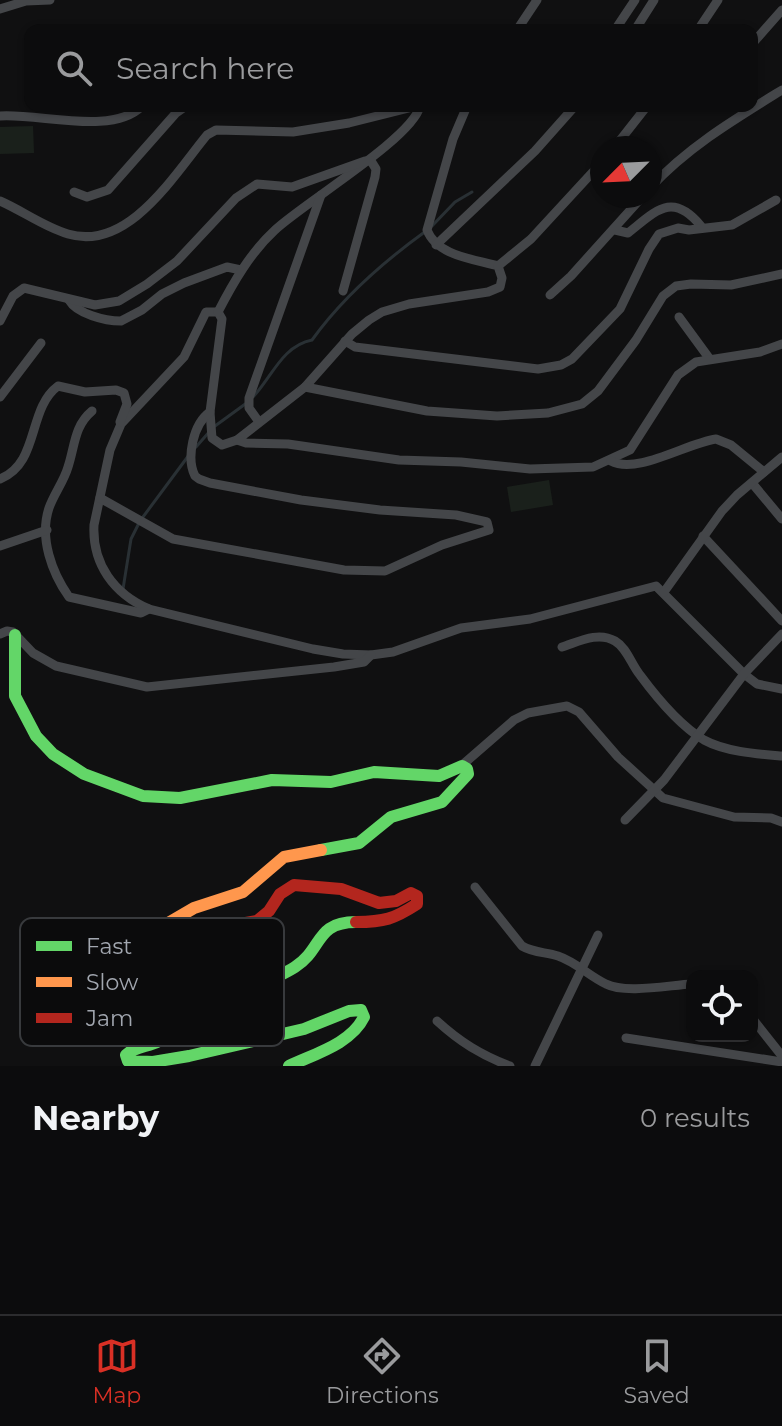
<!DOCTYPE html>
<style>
body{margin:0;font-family:Montserrat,sans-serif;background:#1a1a1b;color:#f1f3f6}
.controls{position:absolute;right:24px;bottom:24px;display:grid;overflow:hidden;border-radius:16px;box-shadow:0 2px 6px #0004}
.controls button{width:72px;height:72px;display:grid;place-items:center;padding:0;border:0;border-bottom:2px solid #2c2c2e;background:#0c0c0d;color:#f1f3f6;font:40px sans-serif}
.compass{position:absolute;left:590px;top:136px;width:72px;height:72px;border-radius:50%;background:#0c0c0d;box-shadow:0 2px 6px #0004;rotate:246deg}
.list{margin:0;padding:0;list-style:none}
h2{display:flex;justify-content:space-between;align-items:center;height:104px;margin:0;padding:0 32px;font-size:34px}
h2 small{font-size:26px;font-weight:400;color:#9a9b9d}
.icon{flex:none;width:44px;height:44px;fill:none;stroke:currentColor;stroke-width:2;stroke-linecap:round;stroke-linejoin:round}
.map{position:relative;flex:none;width:782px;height:1066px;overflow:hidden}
.search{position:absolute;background:#0c0c0d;box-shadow:0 2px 6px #0004;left:24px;right:24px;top:24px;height:88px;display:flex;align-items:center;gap:20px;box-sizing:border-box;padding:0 28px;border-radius:16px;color:#9a9b9d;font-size:30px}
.sheet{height:248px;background:#0c0c0d}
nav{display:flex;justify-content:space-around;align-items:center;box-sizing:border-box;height:112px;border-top:2px solid #2c2c2e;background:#0c0c0d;font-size:22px;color:#9a9b9d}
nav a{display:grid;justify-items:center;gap:4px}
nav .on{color:#d93025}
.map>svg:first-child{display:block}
</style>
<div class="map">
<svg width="782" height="1066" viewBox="0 0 782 1066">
<rect width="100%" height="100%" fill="#101011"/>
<g fill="#1a201b">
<path d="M33,126L34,153L0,154V127Z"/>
<path d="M549,480L553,505L511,512L507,487Z"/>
</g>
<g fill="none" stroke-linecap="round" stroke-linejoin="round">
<g stroke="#293034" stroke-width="3">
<path d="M432,226L455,202L472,192"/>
<path d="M253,397C272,377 282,346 312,340C343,297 383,262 426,231"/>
<path d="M215,426L248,402"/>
<path d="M196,447L210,431"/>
<path d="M123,589L131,539L140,521L189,455"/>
</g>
<g stroke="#444649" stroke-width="9">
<path d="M0,9L26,1L50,0"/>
<path d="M517,30L537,0"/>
<path d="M615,30L635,0"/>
<path d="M635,30L654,0"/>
<path d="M698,30L718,0"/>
<path d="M752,44L782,10"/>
<path d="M467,106L453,139L427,230C437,256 474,259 498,266L502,278L500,287L488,292L409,304L382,312L369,320L352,334L305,387L237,440L222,445L212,438L210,412L222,319L218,312H206L184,357L121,424L110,450L94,525C92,564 114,594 149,609L313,649L343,654L371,655L393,652L461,628L530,619L656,586L744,674L757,684L782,689"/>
<path d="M0,116C40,113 112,136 142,106"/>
<path d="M614,148L647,106"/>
<path d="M650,188C688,147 735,119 782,90"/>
<path d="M74,192L87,197L108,190L176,113L186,106"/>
<path d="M0,201C23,211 44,227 68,234C128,252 174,175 207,135L216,130L293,132L349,123L417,106"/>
<path d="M615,230L628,233C656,211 672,191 701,226"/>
<path d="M436,245L535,151L575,106"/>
<path d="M498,266L531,239L602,162"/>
<path d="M550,295L571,276L643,196"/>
<path d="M69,300C77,314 105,321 121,321L142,310L162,294L184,283L227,267L241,270"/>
<path d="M218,312C233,283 250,253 275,230C302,204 413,138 420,106"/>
<path d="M679,317L709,358"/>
<path d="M0,321L13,296L24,288L95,305L119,301L147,284L177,261L236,198L257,184L292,187L365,161H371L376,169L375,177L343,291"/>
<path d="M345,341L355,347L538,369L561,365L572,359L620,309L649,249L659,234L678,228L689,230L732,225L776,200"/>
<path d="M305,387L427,411L497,416L548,413L582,404L598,391L636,340L663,296L676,286L691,284L731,285L782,274"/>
<path d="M0,397L41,343"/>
<path d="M92,411C74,426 75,446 68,467C64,481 54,494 49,508C39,538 52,573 69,597L141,613L149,609"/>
<path d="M259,422L249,408V398L321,195"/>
<path d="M237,440L246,443L288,444L399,460L461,462L530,469L593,467L630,450L678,375L696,362L760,352L782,344"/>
<path d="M611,461C637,475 687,443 716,439L731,445L764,472"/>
<path d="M0,479C40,463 27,409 58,386L85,392L116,390L124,393L127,404L120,422"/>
<path d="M752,483L782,519"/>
<path d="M100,498L173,539L344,570L385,571L442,545L489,530L487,522L456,515L380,510L301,500L210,483L199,479L195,476C186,458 193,424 210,412"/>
<path d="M703,536L782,621"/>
<path d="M0,546L47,530"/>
<path d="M664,592L722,511L737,495L782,457"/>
<path d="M0,634L7,631L13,632L33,653L56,666L147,687L334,667L364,662L371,655"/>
<path d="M562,647C578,642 598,631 615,641C627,648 631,664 640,675C657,698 679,725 704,740C726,752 758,754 782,756"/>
<path d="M460,767L514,720L528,713L567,706L579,712L618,757L663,798L734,817L771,818L782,822"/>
<path d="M625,820L664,780L744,674L782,634"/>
<path d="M475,887L522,946C534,953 545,952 558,956C576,962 589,976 606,984C625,994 670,985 692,984"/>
<path d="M752,1018L782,1056"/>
<path d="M437,1021C460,1042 481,1055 510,1066"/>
<path d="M626,1038L782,1062"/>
<path d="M535,1066L598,935"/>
</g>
<g stroke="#63d668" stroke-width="12">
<path d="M15,635V696L36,736L53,754L84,774L143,796L180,798L272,780L331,782L374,772L439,776L462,766L467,769L468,774L442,802L391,817L359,843L321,850"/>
<path d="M289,1066C314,1054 351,1044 364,1017L361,1010L349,1011L304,1029L189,1056L153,1062L128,1061L126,1055C135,1046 148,1047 159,1041C181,1029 200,1012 223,1001C246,989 273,981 295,967C323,949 315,922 356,922"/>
</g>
<path stroke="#ff974d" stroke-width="12" d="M229,926L163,937L158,935V929L194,908L243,892L284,857L321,850"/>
<path stroke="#b3261e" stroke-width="12" d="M229,926L257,921L269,911L280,894L294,885L341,889L379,903L396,901L411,893L417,896V904C394,919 384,922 356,922"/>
</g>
<rect x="20" y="918" width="264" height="128" rx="12" fill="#0b0b0c" stroke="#383a3d" stroke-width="2"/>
<rect x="36" y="941" width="36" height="10" fill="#63d668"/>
<rect x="36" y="977" width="36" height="10" fill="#ff974d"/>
<rect x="36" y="1013" width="36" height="10" fill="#b3261e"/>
<g font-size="22" fill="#a2a7b0">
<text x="86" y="954">Fast</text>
<text x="86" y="990">Slow</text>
<text x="86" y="1026">Jam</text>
</g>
</svg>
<div class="controls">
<button><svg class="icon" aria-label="locate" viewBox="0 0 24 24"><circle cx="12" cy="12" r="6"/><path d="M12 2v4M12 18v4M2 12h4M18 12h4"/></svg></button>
</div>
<svg class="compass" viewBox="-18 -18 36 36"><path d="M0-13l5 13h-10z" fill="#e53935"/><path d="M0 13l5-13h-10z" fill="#9a9b9d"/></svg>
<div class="search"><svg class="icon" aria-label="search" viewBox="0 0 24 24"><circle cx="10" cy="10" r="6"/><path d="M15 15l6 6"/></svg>Search here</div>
</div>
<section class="sheet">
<h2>Nearby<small>0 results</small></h2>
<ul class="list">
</ul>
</section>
<nav>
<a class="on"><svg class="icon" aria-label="map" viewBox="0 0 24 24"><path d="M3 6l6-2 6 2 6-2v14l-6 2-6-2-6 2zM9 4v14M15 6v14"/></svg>Map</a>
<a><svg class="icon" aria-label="directions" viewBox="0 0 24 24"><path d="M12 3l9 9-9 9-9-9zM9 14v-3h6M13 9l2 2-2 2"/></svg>Directions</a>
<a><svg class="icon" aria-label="saved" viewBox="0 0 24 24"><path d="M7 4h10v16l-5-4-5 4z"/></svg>Saved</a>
</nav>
